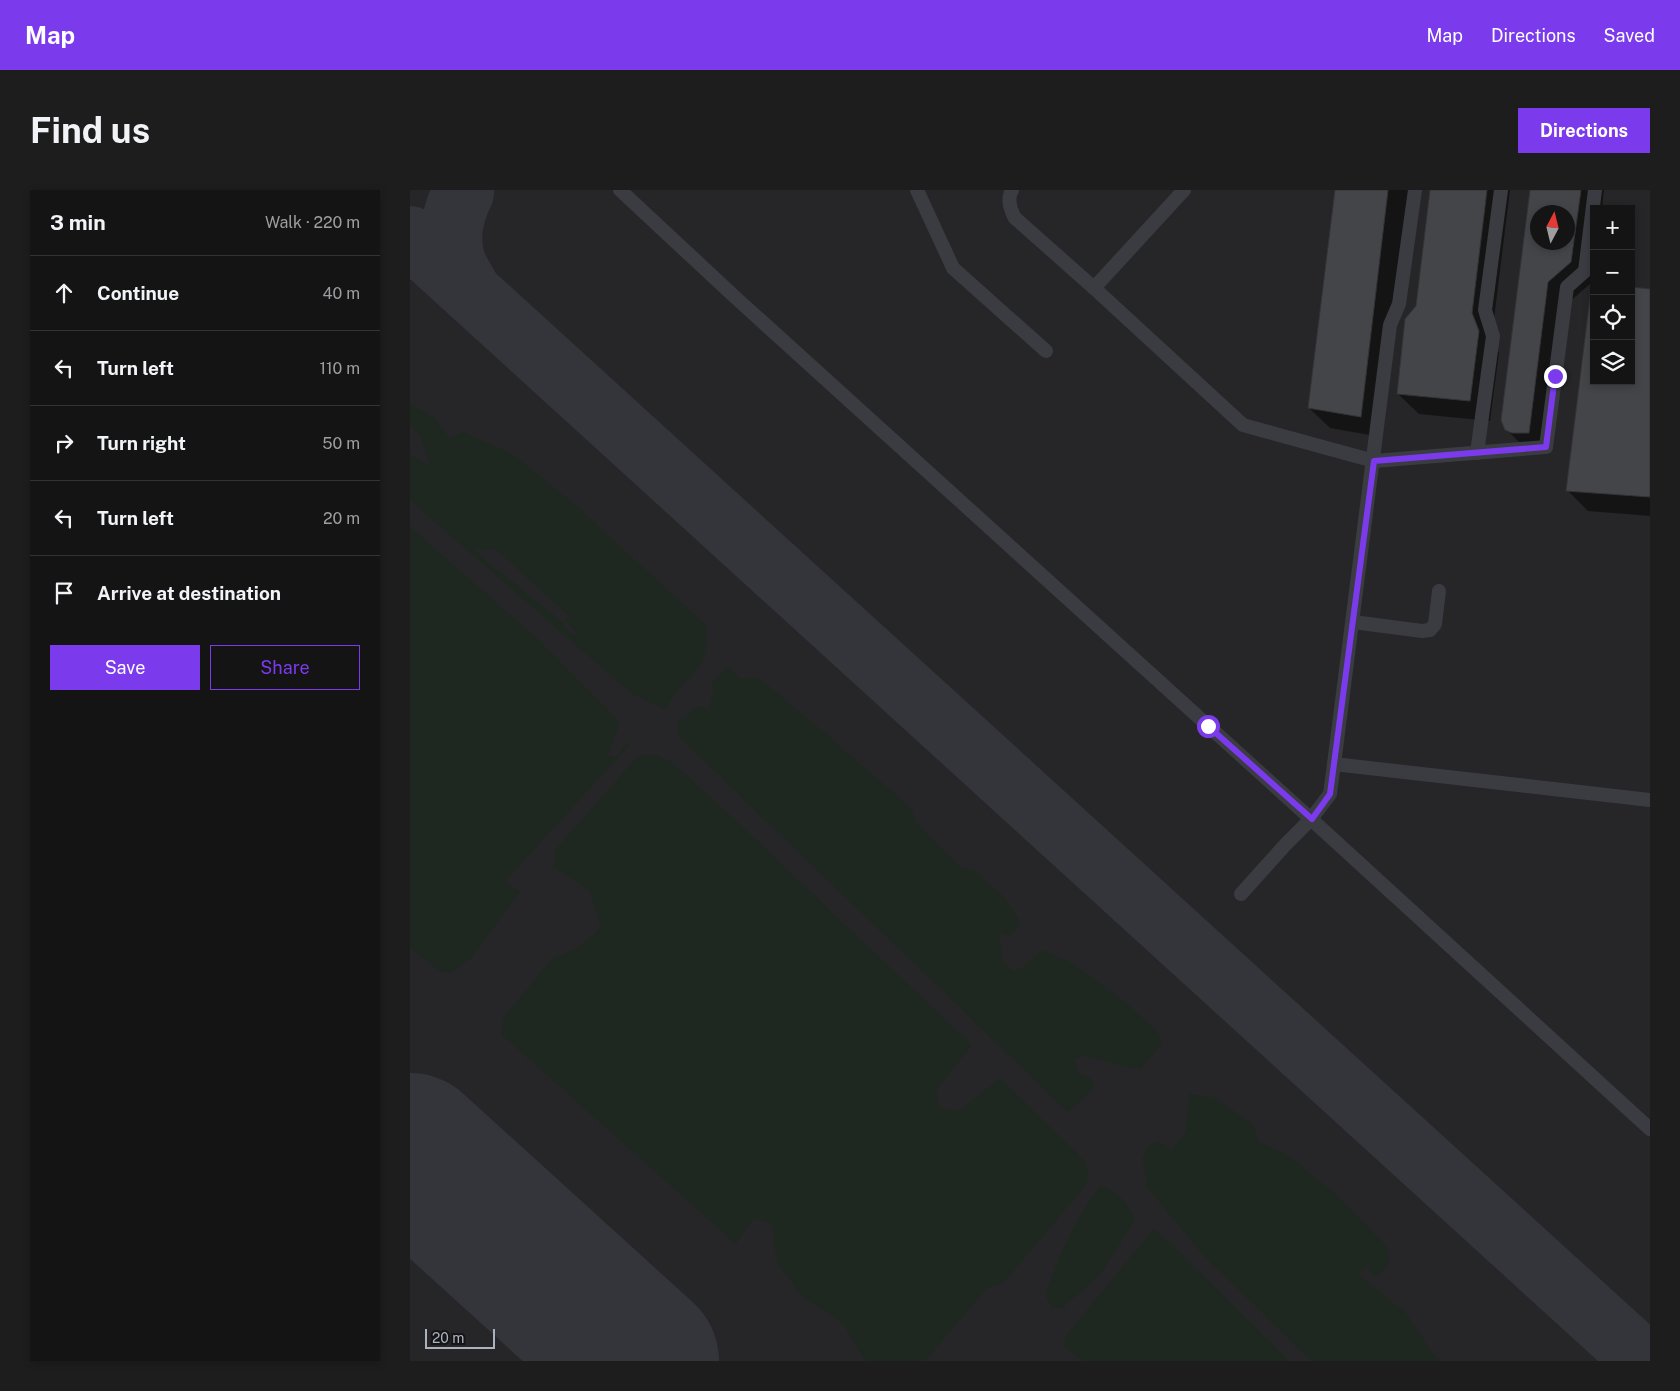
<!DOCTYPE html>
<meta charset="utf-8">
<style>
body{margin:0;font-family:"Public Sans",sans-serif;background:#1d1d1e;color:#f1f3f6}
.controls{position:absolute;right:15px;top:15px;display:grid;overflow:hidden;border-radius:0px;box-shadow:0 2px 8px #0003}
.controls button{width:45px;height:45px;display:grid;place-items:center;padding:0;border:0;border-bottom:1px solid #333334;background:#141415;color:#f1f3f6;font:25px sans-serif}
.compass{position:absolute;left:1120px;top:15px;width:45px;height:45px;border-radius:50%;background:#141415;box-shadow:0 2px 8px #0003;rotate:7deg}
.scale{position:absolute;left:15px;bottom:12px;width:70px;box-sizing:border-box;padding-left:5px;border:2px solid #acb2bc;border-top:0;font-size:14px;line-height:18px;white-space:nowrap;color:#acb2bc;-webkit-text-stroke:4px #151517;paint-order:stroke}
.stop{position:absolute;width:15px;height:15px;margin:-11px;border:4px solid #7c3aed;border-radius:50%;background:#fff}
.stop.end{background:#7c3aed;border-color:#fff;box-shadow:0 1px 5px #0008}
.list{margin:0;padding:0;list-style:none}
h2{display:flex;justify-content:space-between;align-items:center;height:65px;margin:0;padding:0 20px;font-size:21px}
h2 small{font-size:16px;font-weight:400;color:#9d9ea0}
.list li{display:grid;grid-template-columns:32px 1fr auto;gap:15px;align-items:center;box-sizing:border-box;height:75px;padding:0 20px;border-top:1px solid #333334}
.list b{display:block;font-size:19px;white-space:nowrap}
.list em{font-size:16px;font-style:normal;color:#9d9ea0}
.actions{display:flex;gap:10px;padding:15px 20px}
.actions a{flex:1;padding:11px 0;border:1px solid #7c3aed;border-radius:0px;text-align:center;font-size:18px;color:#7c3aed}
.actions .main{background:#7c3aed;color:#fff}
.icon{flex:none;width:28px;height:28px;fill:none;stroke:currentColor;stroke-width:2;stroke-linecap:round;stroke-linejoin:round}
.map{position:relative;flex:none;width:1240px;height:1171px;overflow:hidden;border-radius:0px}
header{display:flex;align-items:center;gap:30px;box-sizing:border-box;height:70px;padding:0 25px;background:#7c3aed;color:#fff}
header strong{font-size:24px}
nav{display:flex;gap:28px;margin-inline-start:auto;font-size:18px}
.intro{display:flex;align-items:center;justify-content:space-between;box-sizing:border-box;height:120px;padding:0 30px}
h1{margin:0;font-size:35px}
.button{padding:12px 22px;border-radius:0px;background:#7c3aed;color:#fff;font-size:18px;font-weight:700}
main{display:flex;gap:30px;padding:0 30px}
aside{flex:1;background:#141415;border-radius:0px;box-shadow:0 2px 8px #0003}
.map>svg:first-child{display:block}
</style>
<header>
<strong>Map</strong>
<nav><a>Map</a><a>Directions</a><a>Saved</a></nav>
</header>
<div class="intro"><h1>Find us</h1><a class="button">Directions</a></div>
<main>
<aside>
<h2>3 min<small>Walk · 220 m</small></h2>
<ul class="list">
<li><svg class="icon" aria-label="ahead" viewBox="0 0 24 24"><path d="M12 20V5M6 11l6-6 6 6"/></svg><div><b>Continue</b></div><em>40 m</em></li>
<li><svg class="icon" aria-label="left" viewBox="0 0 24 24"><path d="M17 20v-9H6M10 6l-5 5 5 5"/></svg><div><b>Turn left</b></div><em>110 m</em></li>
<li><svg class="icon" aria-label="right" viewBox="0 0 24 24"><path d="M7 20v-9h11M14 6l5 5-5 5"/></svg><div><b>Turn right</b></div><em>50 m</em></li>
<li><svg class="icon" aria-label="left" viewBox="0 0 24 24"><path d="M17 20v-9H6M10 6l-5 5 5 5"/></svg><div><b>Turn left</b></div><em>20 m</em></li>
<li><svg class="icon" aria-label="arrive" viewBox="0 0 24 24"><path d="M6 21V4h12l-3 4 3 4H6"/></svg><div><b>Arrive at destination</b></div></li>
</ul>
<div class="actions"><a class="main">Save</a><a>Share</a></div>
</aside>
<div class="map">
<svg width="1240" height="1171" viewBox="0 0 1240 1171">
<rect width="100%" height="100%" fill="#1a1a1c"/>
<path fill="#262629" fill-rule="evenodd" d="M0,0H1240V1171H0ZM1184,19H1221V191H1184ZM1128,22H1158V52H1128Z"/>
<g fill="#1f2820" fill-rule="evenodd">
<path d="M0,213L24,228L39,248L53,242L101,263L162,312L296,435L297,454L291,474L262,507L256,520L222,504L0,310V264L21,277L10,245L0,235ZM64,357L74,360H82V357L89,362L162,429H154L164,439L167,445L162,444L154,438V433L81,375L65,360Z"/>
<path d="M0,337L129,450L210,532L198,565L207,567L216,553L221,554L95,691L110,702L61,768L41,783L29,781L0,758Z"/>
<path d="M319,477L329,488H349L415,543L502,619L506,633L552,678L565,681L594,707L611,733L600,746L589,742L593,771L603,781L612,778L632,760L660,772L714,811L748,843L752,854L730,880L674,866L664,870L668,883L680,887L685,897L658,922L267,545L268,532L288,516L298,519L304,501L301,493Z"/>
<path d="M229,565H245L262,572L322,627L562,855L526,900L529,917L549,921L590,888L674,970L679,983L676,995L593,1093L577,1098L515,1171H456L453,1168L433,1134L390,1104L367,1072L361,1034L344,1028L326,1054L91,844L94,827L142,769L169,757L191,738L179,700L143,677L146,659Z"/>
<path d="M779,904L803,907L843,934L849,952L876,964L928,1006L977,1057L979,1074L965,1088L956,1075L949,1085L995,1122L1024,1165L1032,1171H901L792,1064L738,998L732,969L738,957L747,951L762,959L776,942Z"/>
<path d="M689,996C709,1000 718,1013 725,1030L690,1085L654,1117L642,1119L635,1106L648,1070L667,1030Z"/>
<path d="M744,1039L759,1052L879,1171H672L652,1155L658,1143Z"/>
</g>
<g fill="#0007" fill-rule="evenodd">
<path d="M927,0H1001L971,247L920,238L899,218Z"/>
<path d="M1021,0H1100L1082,145L1089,163L1080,231L1009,224L988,204L1007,116Z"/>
<path d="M1122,0H1194L1192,19H1184V75L1181,93L1158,113L1139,264H1124L1117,260L1096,239ZM1128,22H1158V52H1128Z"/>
<path d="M1240,100V326L1178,321L1157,300L1184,191H1221Z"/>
</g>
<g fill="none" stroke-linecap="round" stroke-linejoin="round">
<g stroke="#34353a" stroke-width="62">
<path d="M53,3C42,24 37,52 46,75C50,84 56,93 61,102"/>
<path d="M0,47L1234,1171"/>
</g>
<path stroke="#34353a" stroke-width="158" d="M0,962L230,1171"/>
</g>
<g fill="#444549" stroke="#343438" fill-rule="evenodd">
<path d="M925,0H978L951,227L898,218Z"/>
<path d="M1020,0H1077L1062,123L1069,141L1060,211L987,204L995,129L1006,116Z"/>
<path d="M1120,0H1171L1161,72L1138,92L1119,243H1102L1095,240L1091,230ZM1128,22H1158V52H1128Z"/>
<path d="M1182,92L1184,93V191H1221V97L1240,99V307L1156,301Z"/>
</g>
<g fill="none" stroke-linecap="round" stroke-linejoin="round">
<g stroke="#3a3c42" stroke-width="14">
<path d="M210,0L326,108L901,629L1240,939"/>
<path d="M507,0L543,78L636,161"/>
<path d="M602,0C597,9 600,19 605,28L684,98L833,235L964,271L1136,257L1157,97L1175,81L1185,0"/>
<path d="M1005,0L989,114L980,135L924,574L1240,610"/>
<path d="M684,98L774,0"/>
<path d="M1067,263L1083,146L1075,120L1091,0"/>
<path d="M943,432L1012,441L1020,440L1025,434L1029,401"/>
<path d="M831,704L875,655L901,629L920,604L924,574"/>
</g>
</g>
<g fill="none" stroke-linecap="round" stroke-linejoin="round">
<path stroke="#7c3aed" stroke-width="6" d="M798,536L902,629L920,604L964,271L1136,257L1145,186"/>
</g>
</svg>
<div class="controls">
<button>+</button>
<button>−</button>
<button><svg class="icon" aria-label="locate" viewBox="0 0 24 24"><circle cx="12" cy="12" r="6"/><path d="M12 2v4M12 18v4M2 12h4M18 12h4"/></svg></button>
<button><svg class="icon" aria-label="layers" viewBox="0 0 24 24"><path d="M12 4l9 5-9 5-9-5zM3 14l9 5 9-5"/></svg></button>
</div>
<svg class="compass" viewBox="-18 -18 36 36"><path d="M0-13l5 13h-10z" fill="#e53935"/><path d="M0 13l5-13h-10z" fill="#9d9ea0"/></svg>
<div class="scale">20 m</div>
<div class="stop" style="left:798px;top:536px"></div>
<div class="stop end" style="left:1145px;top:186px"></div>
</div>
</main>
